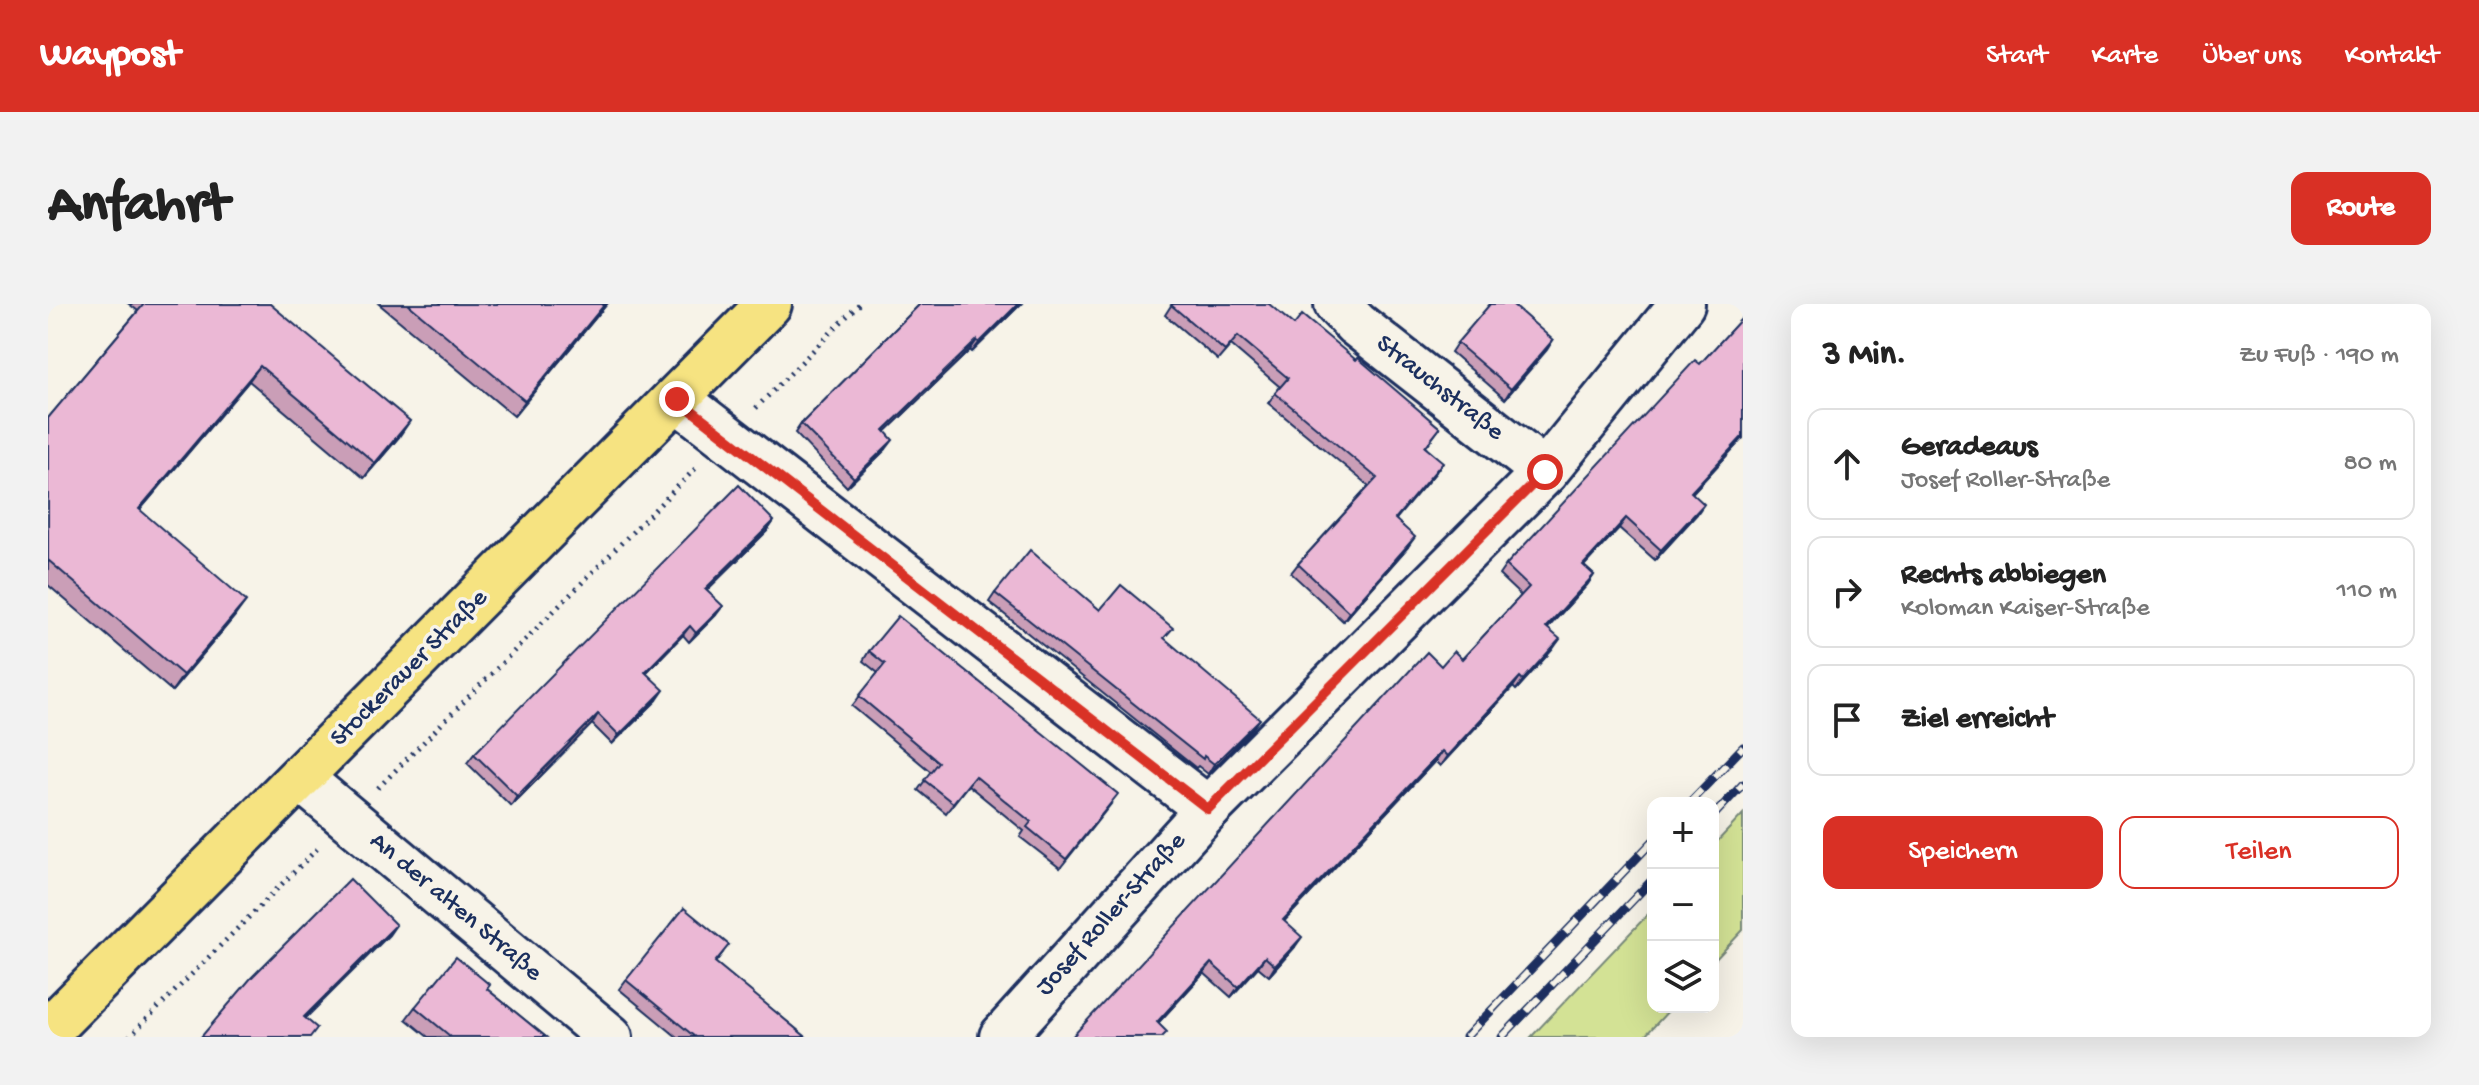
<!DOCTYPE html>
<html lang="de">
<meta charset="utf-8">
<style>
body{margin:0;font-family:"Gochi Hand",sans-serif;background:#f2f2f2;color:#222}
.controls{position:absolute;right:24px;bottom:24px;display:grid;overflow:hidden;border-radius:16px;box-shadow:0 8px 32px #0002}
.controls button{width:72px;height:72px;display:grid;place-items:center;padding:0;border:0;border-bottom:2px solid #e0e0e0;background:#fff;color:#222;font:40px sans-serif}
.stop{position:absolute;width:24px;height:24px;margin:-18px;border:6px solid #d93025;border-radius:50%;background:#fff}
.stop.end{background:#d93025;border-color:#fff;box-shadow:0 2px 8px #0008}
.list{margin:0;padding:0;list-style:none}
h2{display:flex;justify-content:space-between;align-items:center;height:104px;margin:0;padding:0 32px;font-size:34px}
h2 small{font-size:26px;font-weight:400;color:#767676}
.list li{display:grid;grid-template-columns:52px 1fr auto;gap:24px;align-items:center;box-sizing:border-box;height:112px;margin:0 16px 16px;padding:0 16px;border:2px solid #e0e0e0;border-radius:16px}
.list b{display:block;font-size:30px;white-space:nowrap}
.list p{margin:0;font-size:26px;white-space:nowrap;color:#767676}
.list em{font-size:26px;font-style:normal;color:#767676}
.actions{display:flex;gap:16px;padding:24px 32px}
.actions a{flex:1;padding:18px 0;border:2px solid #d93025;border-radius:16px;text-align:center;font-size:28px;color:#d93025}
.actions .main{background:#d93025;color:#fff}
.icon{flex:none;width:44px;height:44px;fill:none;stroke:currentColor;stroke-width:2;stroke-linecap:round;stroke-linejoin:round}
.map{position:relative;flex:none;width:1695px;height:733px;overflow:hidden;border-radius:16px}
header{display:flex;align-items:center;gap:48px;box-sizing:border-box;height:112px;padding:0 40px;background:#d93025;color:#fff}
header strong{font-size:38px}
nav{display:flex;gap:44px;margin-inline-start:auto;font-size:28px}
.intro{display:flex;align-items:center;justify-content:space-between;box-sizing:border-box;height:192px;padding:0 48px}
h1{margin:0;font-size:56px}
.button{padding:20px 36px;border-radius:16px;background:#d93025;color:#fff;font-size:28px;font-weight:700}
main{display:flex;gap:48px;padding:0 48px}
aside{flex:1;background:#fff;border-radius:16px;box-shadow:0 8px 32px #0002}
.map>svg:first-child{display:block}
</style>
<header>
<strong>Waypost</strong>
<nav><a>Start</a><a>Karte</a><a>Über uns</a><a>Kontakt</a></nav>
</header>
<div class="intro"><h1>Anfahrt</h1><a class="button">Route</a></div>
<main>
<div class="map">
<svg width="1695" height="733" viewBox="0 0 1695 733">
<rect width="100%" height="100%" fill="#f7f3e8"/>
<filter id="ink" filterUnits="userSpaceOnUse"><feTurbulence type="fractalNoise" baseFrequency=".0125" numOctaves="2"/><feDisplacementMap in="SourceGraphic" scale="16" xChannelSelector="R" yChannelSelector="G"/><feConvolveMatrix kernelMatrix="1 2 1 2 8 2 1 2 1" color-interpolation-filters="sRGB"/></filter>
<g filter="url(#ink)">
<g fill="#d3e295" stroke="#77887a" stroke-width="2">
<path d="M1695,510V626L1665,658V542Z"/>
<path d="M1605,605V703H1624L1596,733H1483Z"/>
</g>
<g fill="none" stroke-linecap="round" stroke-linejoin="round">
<defs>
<g id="street">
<path d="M1289,0L1308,20L1497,168"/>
<path d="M629,95L1160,505"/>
<path d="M252,474L562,733"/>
<path d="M954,733L1160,505L1497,168L1634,0"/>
</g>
<path id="primary" d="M0,727L721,0"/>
</defs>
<use href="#street" stroke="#1b2f5e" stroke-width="50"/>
<use href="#primary" stroke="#1b2f5e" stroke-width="50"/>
<g stroke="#1b2f5e" stroke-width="5" stroke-dasharray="2 6" stroke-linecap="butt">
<path d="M708,104L811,0"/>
<path d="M330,484L650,162"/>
<path d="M81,733L269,545"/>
</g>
<use href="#street" stroke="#f7f3e8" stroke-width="44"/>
<use href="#primary" stroke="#f6e381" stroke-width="44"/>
<defs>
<g id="rail">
<path d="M1641,499L1695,443"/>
<path d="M1665,512L1695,480"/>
<path d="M1418,733L1605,537"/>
<path d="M1454,733L1605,575"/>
</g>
</defs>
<use href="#rail" stroke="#1b2f5e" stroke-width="9"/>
<use href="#rail" stroke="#f7f3e8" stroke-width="6" stroke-dasharray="18" stroke-linecap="butt"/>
</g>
<g fill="#ca9eb7" stroke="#1b2f5e" stroke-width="2">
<path d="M81,0H222L351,133L316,174L201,77L92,206L187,312L124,387L0,281V114L90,7Z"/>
<path d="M331,0H559L466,112Z"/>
<path d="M872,0H973L924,48L922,46L837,128L838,145L799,183L747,129L753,120Z"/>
<path d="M1124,0L1246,21L1308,56L1392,124L1378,143L1388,168L1348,215L1360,243L1295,317L1243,269L1250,260L1321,182L1220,99L1232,83L1183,41L1170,56L1117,11Z"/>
<path d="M1695,13V134L1644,189L1649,210L1607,256L1571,224L1536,262L1546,271L1539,281L1500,324L1505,345L1468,386L1465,383L1392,462L1387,457L1236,617L1247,643L1221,672L1210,663L1183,693L1156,669L1110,719L1024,733L1393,362L1414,355L1473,292L1451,271L1458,261L1652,60Z"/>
<path d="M1505,36L1457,95L1403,48L1409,39Z"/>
<path d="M726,217L719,227L659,286L668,311L641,338L635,331L598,369L609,396L564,440L544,420L463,502L419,459L426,450Z"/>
<path d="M947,289L1052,306L1117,335L1205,424L1160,470L1150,462L1148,464L941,298Z"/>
<path d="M821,347L1063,500L1012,564L972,533L976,527L920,481L898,509L870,486L883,468L804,402L830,369L815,357Z"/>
<path d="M674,650L667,659L758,733H629L571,685L578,676Z"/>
<path d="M439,685L498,733H380L358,715L367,703Z"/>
</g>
<g fill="#a48195" stroke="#1b2f5e" stroke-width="2">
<path d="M557,0H559L466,112L477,97Z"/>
<path d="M970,0H973L924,48L931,39Z"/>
<path d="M929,36L922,46L829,136L836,126Z"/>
<path d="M1505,36L1499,46L1457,95L1463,85Z"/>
<path d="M212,62L201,77L80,220L91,205Z"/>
<path d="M362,117L351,133L316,174L327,159Z"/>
<path d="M1695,132V134L1636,198L1643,188Z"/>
<path d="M845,136L838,145L799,183L806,174Z"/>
<path d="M1395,158L1388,168L1340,224L1347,215Z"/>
<path d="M1656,200L1649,210L1607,256L1613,246Z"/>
<path d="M1578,214L1571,224L1528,270L1535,261Z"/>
<path d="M726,217L719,227L651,294L657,285Z"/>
<path d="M1367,233L1360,243L1295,317L1301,308Z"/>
<path d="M1546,271L1539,281L1491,333L1498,323Z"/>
<path d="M198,297L187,312L124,387L135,371Z"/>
<path d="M675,302L668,311L641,338L648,329Z"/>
<path d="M642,322L635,331L590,377L597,368Z"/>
<path d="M1512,335L1505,345L1468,386L1475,376Z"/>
<path d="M1472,373L1465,383L1392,462L1399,452Z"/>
<path d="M616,386L609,396L564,440L571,431Z"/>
<path d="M550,410L544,420L463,502L469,492Z"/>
<path d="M1212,415L1205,424L1160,470L1166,460Z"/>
<path d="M1394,447L1387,457L1228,626L1235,616Z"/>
<path d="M348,621L341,631L249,723L256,713Z"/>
<path d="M1254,633L1247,643L1221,672L1227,662Z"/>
<path d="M1217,653L1210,663L1183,693L1190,683Z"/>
<path d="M1163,659L1156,669L1102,728L1109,718Z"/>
</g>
<g fill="#ebb8d5" stroke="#1b2f5e" stroke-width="2">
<path d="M96,0H222L362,117L327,159L212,62L91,205L198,297L135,371L0,256V114Z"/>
<path d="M360,0H557L477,97Z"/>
<path d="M872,0H970L931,39L929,36L836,126L845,136L806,174L753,120Z"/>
<path d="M1124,0H1221L1246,21L1254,11L1308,56L1310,54L1392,124L1377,143L1395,158L1347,215L1367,233L1301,308L1250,260L1329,174L1227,89L1240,74L1190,32L1177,47L1123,1Z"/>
<path d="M1442,0H1464L1505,36L1463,85L1409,39Z"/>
<path d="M1695,13V132L1643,188L1656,200L1613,246L1578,214L1535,261L1546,271L1498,323L1512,335L1475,376L1472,373L1399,452L1394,447L1235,616L1254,633L1227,662L1217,653L1190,683L1163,659L1109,718L1119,728L1114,733H1024L1379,348L1393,362L1406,347L1414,355L1481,283L1458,261L1647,56L1652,60Z"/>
<path d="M691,181L726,217L657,285L675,302L648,329L642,322L597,368L616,386L571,431L550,410L469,492L426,450Z"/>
<path d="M982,246L1052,306L1073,281L1125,324L1116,334L1212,415L1166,460L1156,452L1155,455L947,289Z"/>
<path d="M850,312L1070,490L1018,555L979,523L983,518L927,472L905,499L876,476L890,458L811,392L837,360L821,347Z"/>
<path d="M302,575L348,621L256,713L269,724L262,733H153L203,674Z"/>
<path d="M636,604L681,641L667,658L758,733H647L578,676Z"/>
<path d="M408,653L442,681L439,685L498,733H401L402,732L367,703Z"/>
</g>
</g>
<g fill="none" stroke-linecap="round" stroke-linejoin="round" filter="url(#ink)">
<path stroke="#d93025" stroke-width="10" d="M629,95L1160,505L1497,168"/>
</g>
<g text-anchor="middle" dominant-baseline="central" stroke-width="7" stroke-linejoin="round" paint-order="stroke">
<g font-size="26" fill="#1b2f5e" stroke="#f7f3e8">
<text transform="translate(1391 85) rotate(38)">Strauchstraße</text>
<text transform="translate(362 365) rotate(-45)">Stockerauer Straße</text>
<text transform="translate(407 604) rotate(40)">An der alten Straße</text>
<text transform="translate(1064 611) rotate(-48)">Josef Roller-Straße</text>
</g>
</g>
</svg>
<div class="controls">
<button>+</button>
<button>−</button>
<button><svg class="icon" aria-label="layers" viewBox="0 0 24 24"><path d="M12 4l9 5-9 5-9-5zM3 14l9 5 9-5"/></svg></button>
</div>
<div class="stop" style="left:1497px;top:168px"></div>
<div class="stop end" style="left:629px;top:95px"></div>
</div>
<aside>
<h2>3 Min.<small>Zu Fuß · 190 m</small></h2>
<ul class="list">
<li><svg class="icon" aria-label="ahead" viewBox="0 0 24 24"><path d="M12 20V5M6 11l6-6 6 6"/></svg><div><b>Geradeaus</b><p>Josef Roller-Straße</p></div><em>80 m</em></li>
<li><svg class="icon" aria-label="right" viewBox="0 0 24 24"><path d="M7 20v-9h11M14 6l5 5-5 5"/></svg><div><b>Rechts abbiegen</b><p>Koloman Kaiser-Straße</p></div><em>110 m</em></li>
<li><svg class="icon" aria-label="arrive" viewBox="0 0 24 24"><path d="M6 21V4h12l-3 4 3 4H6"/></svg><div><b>Ziel erreicht</b></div></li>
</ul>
<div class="actions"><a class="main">Speichern</a><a>Teilen</a></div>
</aside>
</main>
